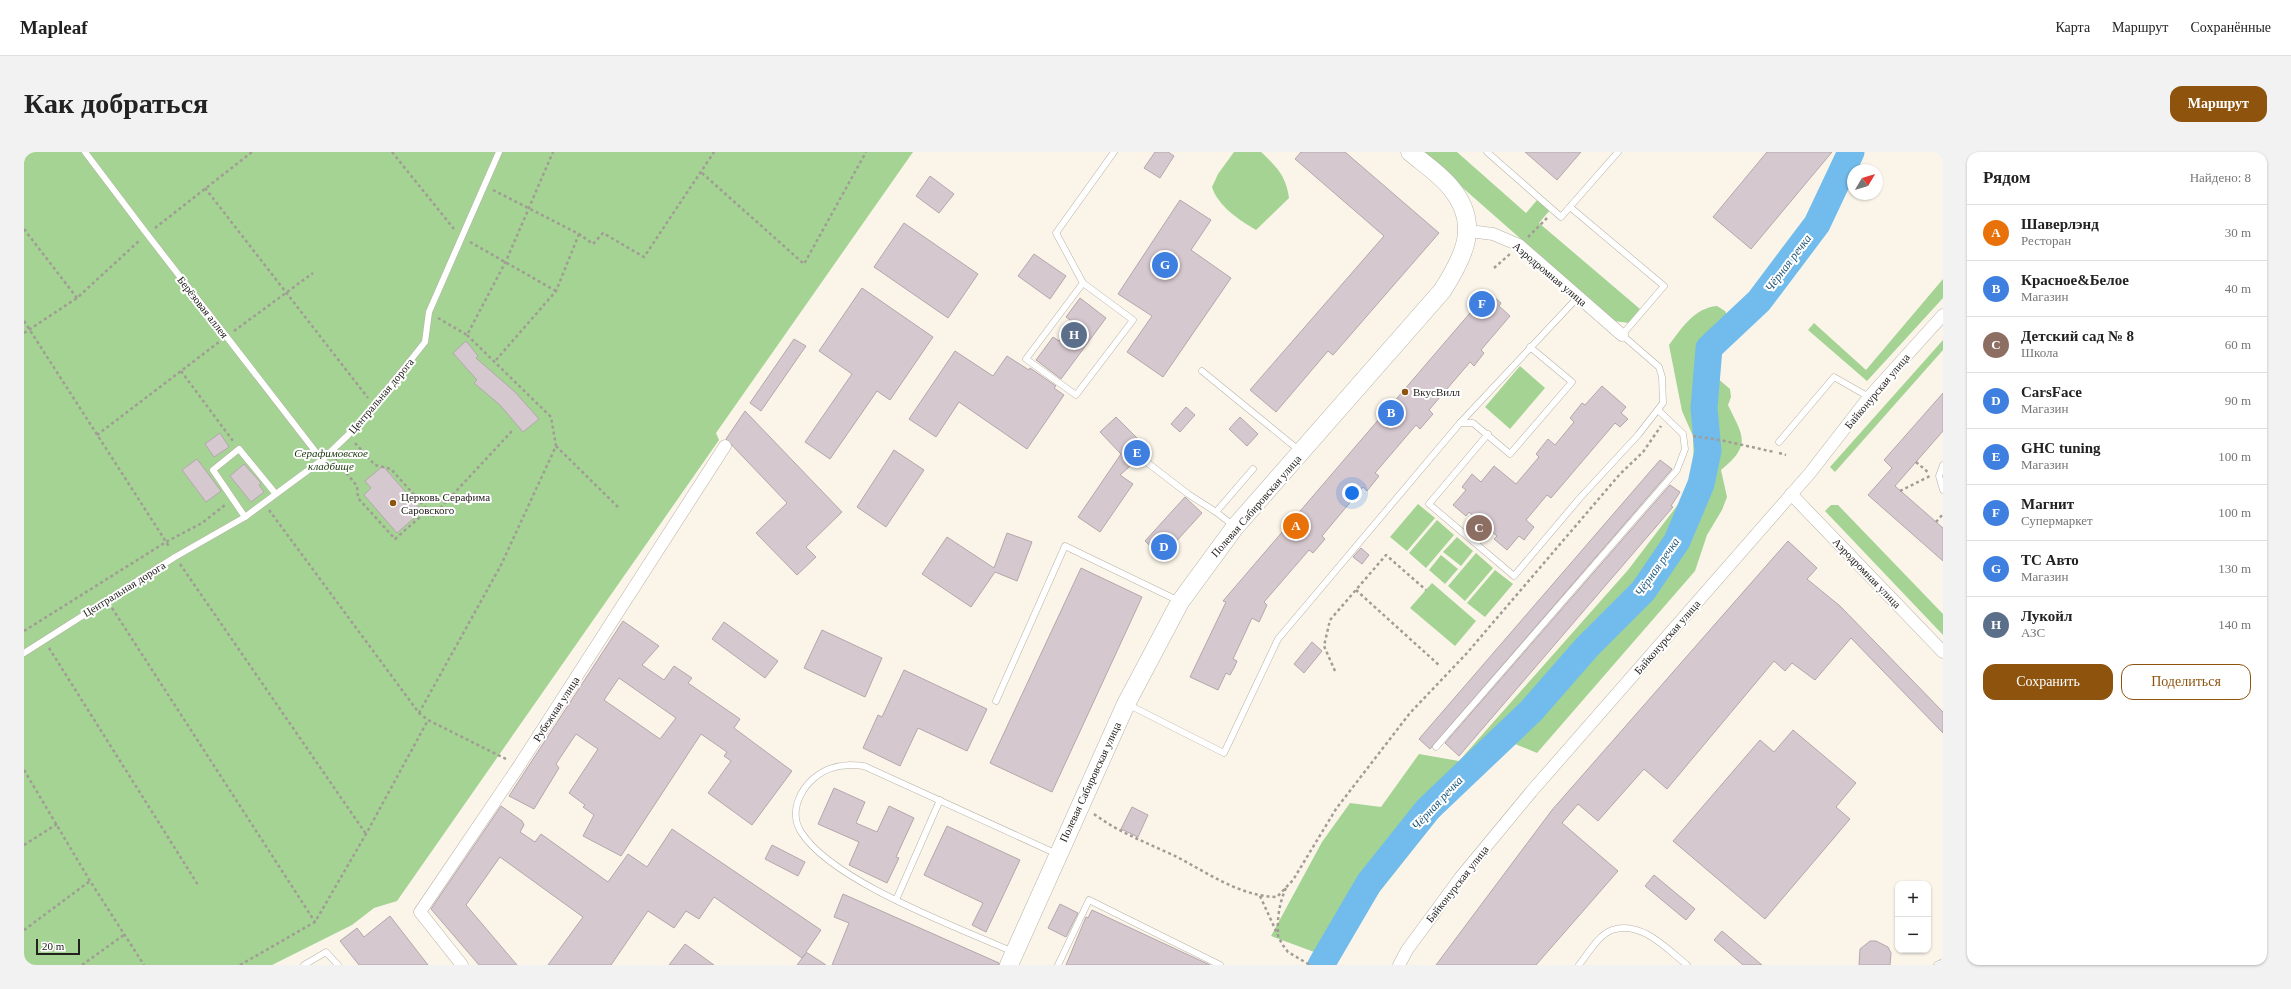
<!DOCTYPE html>
<html lang="ru">
<meta charset="utf-8">
<style>
body{margin:0;font-family:Georgia,serif;background:#f2f2f2;color:#222}
.controls{position:absolute;right:12px;bottom:12px;display:grid;overflow:hidden;border-radius:8px;box-shadow:0 1px 3px #0004}
.controls button{width:36px;height:36px;display:grid;place-items:center;padding:0;border:0;border-bottom:1px solid #e0e0e0;background:#fff;color:#222;font:20px sans-serif}
.compass{position:absolute;left:1823px;top:12px;width:36px;height:36px;border-radius:50%;background:#fff;box-shadow:0 1px 3px #0004;rotate:52deg}
.scale{position:absolute;left:12px;bottom:10px;width:44px;box-sizing:border-box;padding-left:4px;border:2px solid #23211d;border-top:0;font-size:11px;line-height:14px;white-space:nowrap;color:#23211d;-webkit-text-stroke:3px #fff;paint-order:stroke}
.you{position:absolute;left:1328px;top:341px;width:14px;height:14px;margin:-10px;border:3px solid #fff;border-radius:50%;background:#1a73e8;box-shadow:0 0 0 6px #1a73e833}
.badge{display:grid;place-items:center;width:26px;height:26px;border-radius:50%;background:#8e540e;color:#fff;font-size:13px;font-weight:700}
.pin{position:absolute;translate:-50% -50%;border:2px solid #fff;box-shadow:0 1px 4px #0006}
.list{margin:0;padding:0;list-style:none}
h2{display:flex;justify-content:space-between;align-items:center;height:52px;margin:0;padding:0 16px;font-size:17px}
h2 small{font-size:13px;font-weight:400;color:#767676}
.list li{display:grid;grid-template-columns:26px 1fr auto;gap:12px;align-items:center;box-sizing:border-box;height:56px;padding:0 16px;border-top:1px solid #e0e0e0}
.list b{display:block;font-size:15px;white-space:nowrap}
.list p{margin:0;font-size:13px;white-space:nowrap;color:#767676}
.list em{font-size:13px;font-style:normal;color:#767676}
.actions{display:flex;gap:8px;padding:12px 16px}
.actions a{flex:1;padding:9px 0;border:1px solid #8e540e;border-radius:12px;text-align:center;font-size:14px;color:#8e540e}
.actions .main{background:#8e540e;color:#fff}
.map{position:relative;flex:none;width:1919px;height:813px;overflow:hidden;border-radius:12px}
header{display:flex;align-items:center;gap:24px;box-sizing:border-box;height:56px;padding:0 20px;background:#fff;border-bottom:1px solid #e0e0e0}
header strong{font-size:19px}
nav{display:flex;gap:22px;margin-inline-start:auto;font-size:14px}
.intro{display:flex;align-items:center;justify-content:space-between;box-sizing:border-box;height:96px;padding:0 24px}
h1{margin:0;font-size:28px}
.button{padding:10px 18px;border-radius:12px;background:#8e540e;color:#fff;font-size:14px;font-weight:700}
main{display:flex;gap:24px;padding:0 24px}
aside{flex:1;background:#fff;border-radius:12px;box-shadow:0 1px 3px #0004}
.map>svg:first-child{display:block}
</style>
<header>
<strong>Mapleaf</strong>
<nav><a>Карта</a><a>Маршрут</a><a>Сохранённые</a></nav>
</header>
<div class="intro"><h1>Как добраться</h1><a class="button">Маршрут</a></div>
<main>
<div class="map">
<svg width="1919" height="813" viewBox="0 0 1919 813">
<rect width="100%" height="100%" fill="#fbf5e9"/>
<g fill="#a4d394">
<path d="M0,0H889L692,281L695,288L373,749L350,756L328,773L248,813H0Z"/>
<path d="M1210,0H1237C1253,15 1262,24 1265,46L1232,78C1215,68 1194,54 1188,35L1194,22Z"/>
<path d="M1398,0H1433L1502,61L1514,47L1526,58L1515,71L1616,157L1605,171L1590,169Z"/>
<path d="M1919,127V146L1843,229L1784,178L1790,171L1842,218Z"/>
<path d="M1693,154L1701,159L1709,174L1707,183L1688,200L1692,225L1706,237L1707,245L1704,253C1719,284 1728,293 1697,318L1703,345L1698,358L1683,383L1671,419L1513,601L1484,589L1413,667L1356,739L1309,807L1247,784L1298,690L1326,651L1357,655L1395,602L1435,609L1604,418L1662,342L1670,317L1669,284L1658,259L1645,193C1658,176 1670,156 1693,154Z"/>
<path d="M1919,188V198L1811,320L1806,315Z"/>
<path d="M1496,214L1521,236L1486,277L1461,255Z"/>
<path d="M1394,352L1411,366L1383,399L1366,385Z"/>
<path d="M1807,353H1814L1919,462V483L1801,359Z"/>
<path d="M1413,368L1430,383L1402,416L1385,401Z"/>
<path d="M1433,385L1449,399L1437,414L1419,400Z"/>
<path d="M1452,401L1469,416L1441,449L1424,434Z"/>
<path d="M1417,403L1434,417L1421,432L1405,418Z"/>
<path d="M1471,418L1489,432L1461,465L1443,451Z"/>
<path d="M1408,431L1452,469L1431,494L1386,456Z"/>
</g>
<g fill="none" stroke-linecap="round" stroke-linejoin="round">
<path stroke="#71bcec" stroke-width="27" d="M1297,813L1345,731L1404,657L1507,559L1563,495L1619,439L1653,389L1677,332L1684,299L1680,256L1685,196L1735,149L1793,72L1827,0"/>
</g>
<g fill="#d6c8cf" stroke="#b4a7ac" fill-rule="evenodd">
<path d="M1131,0H1144L1150,4L1136,26L1120,16Z"/>
<path d="M1277,0H1321L1415,81L1309,203L1304,199L1252,260L1226,238L1360,84L1271,7Z"/>
<path d="M1501,0H1557L1533,28Z"/>
<path d="M1743,0H1808L1727,97L1689,65Z"/>
<path d="M906,24L930,42L915,61L892,44Z"/>
<path d="M1156,48L1187,68L1167,98L1207,126L1139,225L1103,200L1128,164L1094,142Z"/>
<path d="M880,71L954,122L924,166L850,115Z"/>
<path d="M1010,102L1042,124L1026,147L994,124Z"/>
<path d="M838,136L909,185L866,248L853,239L806,307L781,290L828,222L795,199Z"/>
<path d="M1464,140L1477,151L1475,154L1486,164L1457,198L1460,201L1450,214L1446,210L1405,258L1409,262L1396,277L1392,273L1351,321L1355,324L1343,339L1339,335L1298,384L1301,387L1289,401L1285,398L1240,450L1243,453L1235,470L1228,466L1209,507L1213,509L1210,516L1206,523L1202,521L1194,538L1166,525L1202,450L1199,449Z"/>
<path d="M1056,146L1082,166L1037,227L1012,208L1029,185L1035,189L1049,170L1042,165Z"/>
<path d="M770,187L782,194L737,259L726,251Z"/>
<path d="M442,189L454,204L452,206L491,240L515,267L499,280L476,253L450,231L453,228L429,201Z"/>
<path d="M931,199L969,224L983,204L1005,218L1006,216L1032,234L1030,236L1040,243L1003,297L935,250L912,285L885,267Z"/>
<path d="M1578,234L1602,255L1597,261L1604,267L1596,275L1591,271L1527,346L1523,343L1502,368L1510,375L1500,388L1495,384L1483,398L1470,387L1473,384L1445,360L1442,364L1429,353L1442,338L1438,335L1448,322L1457,330L1470,314L1492,332L1515,305L1512,302L1524,287L1531,293L1550,270L1546,266L1558,251L1561,253Z"/>
<path d="M1919,241V279L1871,334L1919,376V409L1844,343L1868,316L1860,308Z"/>
<path d="M1162,255L1171,263L1156,280L1147,272Z"/>
<path d="M721,259L818,360L782,395L792,405L773,423L732,381L763,351L702,287Z"/>
<path d="M1092,265L1124,297L1119,302H1113V308L1096,323L1109,332L1076,380L1054,365L1097,302L1076,280Z"/>
<path d="M1216,265L1234,282L1223,294L1205,277Z"/>
<path d="M196,281L205,295L190,305L181,292Z"/>
<path d="M870,298L900,318L862,375L833,355Z"/>
<path d="M173,307L197,339L182,350L158,318Z"/>
<path d="M1636,308L1648,317L1406,597L1395,587Z"/>
<path d="M220,312L237,331L235,333L240,340L227,350L206,324Z"/>
<path d="M359,314L398,359L373,381L340,343L347,336L341,329Z"/>
<path d="M1646,333L1656,340L1647,354L1649,355L1435,604L1421,591Z"/>
<path d="M1161,345L1178,361L1138,405L1121,389Z"/>
<path d="M983,381L1008,390L993,429L971,420L947,455L898,422L923,385L970,416Z"/>
<path d="M1764,389L1793,416L1783,427L1816,454L1919,560V581L1827,486L1791,528L1768,511L1761,519L1750,509L1643,637L1620,617L1574,669L1554,652L1538,671L1594,719L1512,813H1412L1528,658Z"/>
<path d="M1337,396L1345,403L1338,412L1329,405Z"/>
<path d="M1057,416L1118,445L1028,640L966,611Z"/>
<path d="M599,469L635,494L618,513L640,528L650,514L668,526L664,531L716,567L710,576L768,619L728,673L684,641L707,609L700,604L703,600L677,582L597,704L559,684L570,663L559,655L561,653L545,641L574,597L552,582L532,612L535,616L510,657L485,644ZM595,526L652,566L636,587L580,548Z"/>
<path d="M700,470L754,509L741,526L688,487Z"/>
<path d="M798,478L858,506L841,545L780,516Z"/>
<path d="M1288,490L1298,499L1280,521L1270,512Z"/>
<path d="M880,518L963,557L943,599L894,576L876,614L839,596L854,563L858,565Z"/>
<path d="M1769,578L1832,631L1812,655L1826,667L1741,767L1649,689L1736,588L1750,600Z"/>
<path d="M810,636L841,650L832,671L853,680L865,654L890,666L872,705L875,706L863,731L825,713L835,690L794,672Z"/>
<path d="M477,654L498,669L500,673L496,680L511,690L517,682L584,730L604,702L623,715L648,677L797,778L782,800L802,813H773L782,801L778,806L690,745L675,767L662,759L650,776L624,759L587,813H524L559,765L476,705L442,753L493,813H455L407,757Z"/>
<path d="M1108,655L1124,663L1114,685L1097,677Z"/>
<path d="M923,674L996,708L962,780L948,773L959,751L900,723Z"/>
<path d="M748,693L781,710L774,724L741,707Z"/>
<path d="M1630,723L1671,757L1662,768L1621,734Z"/>
<path d="M819,742L975,811V813H808L825,771L810,765Z"/>
<path d="M1036,752L1054,761L1042,785L1024,776Z"/>
<path d="M1068,758L1186,813H1042L1062,765L1064,766Z"/>
<path d="M366,764L404,813H335L316,789L333,776L340,785Z"/>
<path d="M1698,779L1738,813H1719L1690,788Z"/>
<path d="M1846,789H1852L1864,795L1867,801L1866,813H1835L1836,797Z"/>
<path d="M661,792L690,813H645Z"/>
</g>
<g fill="none" stroke-linecap="round" stroke-linejoin="round">
<defs>
<g id="lane">
<path d="M61,0L123,82L298,308"/>
<path d="M1463,0L1537,65L1594,0"/>
<path d="M1059,131L1002,207L1052,243L1109,168L1059,131L1032,81L1090,0"/>
<path d="M1178,219L1276,299"/>
<path d="M1436,271H1449L1486,302L1548,230L1506,195"/>
<path d="M1464,282L1405,352L1490,424L1555,347L1614,283L1639,251L1638,225L1635,215L1598,183L1640,134L1546,55"/>
<path d="M1755,290L1810,225L1845,245"/>
<path d="M1116,305L1164,342L1192,360L1210,374"/>
<path d="M1919,313L1915,324L1919,338"/>
<path d="M1192,360L1229,317"/>
<path d="M221,365L189,318L215,297L251,341"/>
<path d="M0,501L151,405L221,365L298,308L324,283L350,254L401,190L405,160L475,0"/>
<path d="M972,549L1041,394L1155,449"/>
<path d="M1103,552L1200,601L1254,487L1436,271L1554,145"/>
<path d="M1412,595L1653,318L1661,297L1659,282L1634,258"/>
<path d="M872,748L916,648"/>
<path d="M989,800C933,775 809,730 777,680C762,656 782,624 808,616C819,612 829,613 840,614L1033,702"/>
<path d="M280,813L302,800L314,813"/>
<path d="M1034,813L1065,748L1196,813"/>
<path d="M1555,813C1564,802 1574,783 1588,778C1617,768 1643,797 1663,813"/>
<path d="M1913,813L1919,810"/>
</g>
<g id="street">
<path d="M1445,79L1469,82L1495,93L1598,183"/>
<path d="M1767,342L1919,500"/>
<path d="M438,813L396,760L495,614L701,294"/>
<path d="M1375,813L1383,798L1436,726L1507,640L1786,321L1845,245L1919,163"/>
</g>
<path id="secondary" d="M985,813L1102,552L1156,450L1211,375L1418,139C1440,105 1457,72 1427,36C1416,22 1399,11 1386,0"/>
</defs>
<use href="#lane" stroke="#b7b2a6" stroke-width="7"/>
<use href="#street" stroke="#b7b2a6" stroke-width="13"/>
<use href="#secondary" stroke="#b7b2a6" stroke-width="19"/>
<g stroke="#a19c94" stroke-width="2.5" stroke-dasharray="3 3" stroke-linecap="butt">
<path d="M368,0L430,77"/>
<path d="M678,21L780,112L842,0"/>
<path d="M181,36L344,246"/>
<path d="M469,38L555,82L569,92L579,81L620,105L690,0"/>
<path d="M131,76L228,0"/>
<path d="M0,77L53,146"/>
<path d="M1504,85L1523,66"/>
<path d="M446,90L532,139"/>
<path d="M1470,116L1486,102"/>
<path d="M414,166L443,183L482,109L529,0"/>
<path d="M0,169L146,396"/>
<path d="M210,179L289,121"/>
<path d="M0,181L53,146L116,88"/>
<path d="M472,208L532,139L555,82"/>
<path d="M157,219L209,289"/>
<path d="M73,283L195,190"/>
<path d="M1669,284L1696,288L1750,300"/>
<path d="M331,291L351,313L367,317L409,364L488,279"/>
<path d="M532,294L596,357"/>
<path d="M1755,301L1762,303"/>
<path d="M311,307L333,334L334,346L371,387L404,358"/>
<path d="M1892,310L1905,321"/>
<path d="M1876,339L1906,324"/>
<path d="M245,358L395,561L404,568L484,608"/>
<path d="M1912,370L1919,362"/>
<path d="M156,412L342,682"/>
<path d="M1332,438L1416,514"/>
<path d="M88,456L291,770"/>
<path d="M0,479L142,390L178,371L201,353"/>
<path d="M25,496L174,733"/>
<path d="M1311,519L1300,494L1306,468L1362,403L1402,438"/>
<path d="M395,561L477,413L532,294L527,265L443,183"/>
<path d="M0,618L66,729L120,813"/>
<path d="M1070,662C1094,680 1121,690 1149,703C1183,720 1214,744 1253,745L1269,728L1312,657L1386,561L1443,501L1596,322L1619,300L1637,274"/>
<path d="M0,693L33,672"/>
<path d="M1236,744L1258,792L1264,800L1286,813"/>
<path d="M0,778L66,729"/>
<path d="M1254,780C1253,765 1256,749 1262,736"/>
<path d="M58,813L101,782"/>
<path d="M216,813L291,770L342,682L404,568"/>
</g>
<use href="#lane" stroke="#fff" stroke-width="6"/>
<use href="#street" stroke="#fff" stroke-width="12"/>
<use href="#secondary" stroke="#fff" stroke-width="18"/>
</g>
<g fill="#8e540e" stroke="#fff" stroke-width="1.5">
<circle cx="1381" cy="240" r="4"/>
<circle cx="369" cy="351" r="4"/>
</g>
<g text-anchor="middle" dominant-baseline="central" stroke-width="4" stroke-linejoin="round" paint-order="stroke">
<g font-size="11" fill="#23211d" stroke="#fff">
<text transform="translate(1526 122) rotate(40)">Аэродромная улица</text>
<text transform="translate(179 155) rotate(52)">Берёзовая аллея</text>
<text transform="translate(1853 239) rotate(-50)">Байконурская улица</text>
<text transform="translate(357 244) rotate(-50)">Центральная дорога</text>
<text transform="translate(1232 354) rotate(-49)">Полевая Сабировская улица</text>
<text transform="translate(1843 421) rotate(46)">Аэродромная улица</text>
<text transform="translate(100 437) rotate(-32)">Центральная дорога</text>
<text transform="translate(1643 485) rotate(-49)">Байконурская улица</text>
<text transform="translate(532 557) rotate(-57)">Рубежная улица</text>
<text transform="translate(1066 630) rotate(-65)">Полевая Сабировская улица</text>
<text transform="translate(1433 732) rotate(-52)">Байконурская улица</text>
</g>
<g font-size="11" fill="#23211d" stroke="#fff" text-anchor="start">
<text x="1389" y="240">ВкусВилл</text>
<text x="377" y="345">Церковь Серафима<tspan x="377" dy="13">Саровского</tspan></text>
</g>
<g font-size="11" font-style="italic" fill="#163508" stroke="#fff">
<text x="307" y="301">Серафимовское<tspan x="307" dy="13">кладбище</tspan></text>
</g>
<g font-size="12" font-style="italic" fill="#21597a" stroke="#fff">
<text transform="translate(1764 111) rotate(-53)">Чёрная речка</text>
<text transform="translate(1633 415) rotate(-55)">Чёрная речка</text>
<text transform="translate(1413 651) rotate(-47)">Чёрная речка</text>
</g>
</g>
</svg>
<div class="controls">
<button>+</button>
<button>−</button>
</div>
<svg class="compass" viewBox="-18 -18 36 36"><path d="M0-13l5 13h-10z" fill="#e53935"/><path d="M0 13l5-13h-10z" fill="#767676"/></svg>
<div class="scale">20 m</div>
<div class="you"></div>
<div class="pin badge" style="left:1272px;top:374px;background:#e8710a">A</div>
<div class="pin badge" style="left:1367px;top:261px;background:#3f7fe0">B</div>
<div class="pin badge" style="left:1455px;top:376px;background:#8d6e63">C</div>
<div class="pin badge" style="left:1140px;top:395px;background:#3f7fe0">D</div>
<div class="pin badge" style="left:1113px;top:301px;background:#3f7fe0">E</div>
<div class="pin badge" style="left:1458px;top:152px;background:#3f7fe0">F</div>
<div class="pin badge" style="left:1141px;top:113px;background:#3f7fe0">G</div>
<div class="pin badge" style="left:1050px;top:183px;background:#5c6f8a">H</div>
</div>
<aside>
<h2>Рядом<small>Найдено: 8</small></h2>
<ul class="list">
<li><span class="badge" style="background:#e8710a">A</span><div><b>Шаверлэнд</b><p>Ресторан</p></div><em>30 m</em></li>
<li><span class="badge" style="background:#3f7fe0">B</span><div><b>Красное&amp;Белое</b><p>Магазин</p></div><em>40 m</em></li>
<li><span class="badge" style="background:#8d6e63">C</span><div><b>Детский сад № 8</b><p>Школа</p></div><em>60 m</em></li>
<li><span class="badge" style="background:#3f7fe0">D</span><div><b>CarsFace</b><p>Магазин</p></div><em>90 m</em></li>
<li><span class="badge" style="background:#3f7fe0">E</span><div><b>GHC tuning</b><p>Магазин</p></div><em>100 m</em></li>
<li><span class="badge" style="background:#3f7fe0">F</span><div><b>Магнит</b><p>Супермаркет</p></div><em>100 m</em></li>
<li><span class="badge" style="background:#3f7fe0">G</span><div><b>ТС Авто</b><p>Магазин</p></div><em>130 m</em></li>
<li><span class="badge" style="background:#5c6f8a">H</span><div><b>Лукойл</b><p>АЗС</p></div><em>140 m</em></li>
</ul>
<div class="actions"><a class="main">Сохранить</a><a>Поделиться</a></div>
</aside>
</main>
